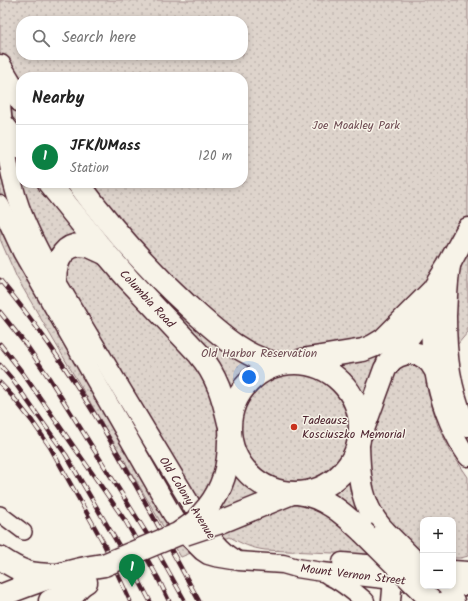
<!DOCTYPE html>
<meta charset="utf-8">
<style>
body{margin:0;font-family:Kalam,sans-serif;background:#f6f6f6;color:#222}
.controls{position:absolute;right:12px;bottom:12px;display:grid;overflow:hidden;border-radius:8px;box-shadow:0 2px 6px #0003}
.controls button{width:36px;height:36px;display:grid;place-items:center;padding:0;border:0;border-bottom:1px solid #e0e0e0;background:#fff;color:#222;font:20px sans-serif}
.you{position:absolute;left:249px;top:377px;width:14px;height:14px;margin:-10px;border:3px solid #fff;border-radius:50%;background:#1a73e8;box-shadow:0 0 0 6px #1a73e833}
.badge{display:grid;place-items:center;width:26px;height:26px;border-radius:50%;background:#0b8043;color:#fff;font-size:13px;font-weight:700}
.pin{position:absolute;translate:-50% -33px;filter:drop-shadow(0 1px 2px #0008)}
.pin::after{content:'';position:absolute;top:21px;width:14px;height:12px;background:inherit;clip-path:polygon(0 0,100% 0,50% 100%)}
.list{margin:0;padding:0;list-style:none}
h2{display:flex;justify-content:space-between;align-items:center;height:52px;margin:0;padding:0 16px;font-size:17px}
h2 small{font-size:13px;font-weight:400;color:#767676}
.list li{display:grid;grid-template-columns:26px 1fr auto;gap:12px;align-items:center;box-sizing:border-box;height:64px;padding:0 16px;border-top:1px solid #e0e0e0}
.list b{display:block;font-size:15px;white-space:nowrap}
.list p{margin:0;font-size:13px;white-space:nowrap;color:#767676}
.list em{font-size:13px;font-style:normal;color:#767676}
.icon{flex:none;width:22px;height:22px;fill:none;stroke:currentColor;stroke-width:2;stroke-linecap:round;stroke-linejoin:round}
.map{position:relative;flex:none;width:468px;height:601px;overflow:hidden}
.search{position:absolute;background:#fff;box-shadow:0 2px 6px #0003;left:16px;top:16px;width:232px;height:44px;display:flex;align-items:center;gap:10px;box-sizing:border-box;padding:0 14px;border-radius:16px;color:#767676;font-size:15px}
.panel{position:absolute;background:#fff;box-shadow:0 2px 6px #0003;left:16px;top:72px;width:232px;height:116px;border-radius:16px}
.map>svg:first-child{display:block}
</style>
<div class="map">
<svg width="468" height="601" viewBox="0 0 468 601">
<defs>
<pattern id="park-dots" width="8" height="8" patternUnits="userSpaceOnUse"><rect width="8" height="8" fill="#ded4cc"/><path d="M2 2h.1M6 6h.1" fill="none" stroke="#c0b6af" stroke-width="1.8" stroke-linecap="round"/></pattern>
</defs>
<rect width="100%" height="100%" fill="#f7f3e8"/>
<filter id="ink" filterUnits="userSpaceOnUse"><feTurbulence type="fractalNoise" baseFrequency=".025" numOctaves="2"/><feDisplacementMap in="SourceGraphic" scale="8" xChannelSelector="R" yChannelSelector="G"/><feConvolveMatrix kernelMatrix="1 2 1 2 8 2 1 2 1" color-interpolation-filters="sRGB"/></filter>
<g filter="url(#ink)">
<path fill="url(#park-dots)" stroke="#947a7c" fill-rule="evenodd" d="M0,0H468V332L426,382L428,393L438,426L451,452L468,477V556L461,558H453V520H423V557L265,550C251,548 242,544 230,537L181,557L17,278L0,239ZM21,21H243V55H21ZM21,77H243V183H21Z"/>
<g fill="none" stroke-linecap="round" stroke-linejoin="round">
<defs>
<path id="minor" d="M0,514L24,532"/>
<g id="tertiary">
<path d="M0,95C4,133 7,171 20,207C29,232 42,256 55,279L207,531C215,542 223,552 235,559"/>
<path d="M0,205L22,252L172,514L190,539L202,551L208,555L215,557L239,561L283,564L297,568L322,572L420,583"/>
<path d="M452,261C448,279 448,298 447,316C447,355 451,391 468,427"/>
<path d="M432,300C426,353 437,413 468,457"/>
<path d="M342,562L404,567"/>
<path d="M453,570L468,571"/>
<path d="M328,575C342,581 353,591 365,601"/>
<path d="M453,586H468"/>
<path d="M391,601L394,568"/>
</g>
<g id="primary">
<path d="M0,66L21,101"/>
<path d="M0,121L21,147"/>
<path d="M49,183L98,244L129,280L199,354C217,375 223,397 229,423"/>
<path d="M78,183C111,228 148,269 189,307C215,330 244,359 280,364"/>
<path d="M55,279C56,259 65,241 88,246C94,248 100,251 106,254"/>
<path d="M302,360L363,350L373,346L383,340L433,290L448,266L468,229"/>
<circle cx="295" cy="428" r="65"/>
<path d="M388,363C403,349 423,349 434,368"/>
<path d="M362,432L385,369L393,357L419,323L428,306"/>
<path d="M358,446C359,478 361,508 385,532"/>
<path d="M298,493C324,496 344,514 363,532"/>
<path d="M208,507C223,488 229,465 229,441"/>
<path d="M221,522L292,493"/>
<path d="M439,586L453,601"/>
<path d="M0,596C35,582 67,570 104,565"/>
<path d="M50,601L75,589L86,582"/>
</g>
<g id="motorway">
<path d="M0,558C21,572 30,575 55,575"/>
<path d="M69,601L74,593L83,583"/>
</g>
</defs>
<use href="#minor" stroke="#4a1f2b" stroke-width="18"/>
<use href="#tertiary" stroke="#4a1f2b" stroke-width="21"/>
<use href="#primary" stroke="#4a1f2b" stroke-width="25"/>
<use href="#motorway" stroke="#4a1f2b" stroke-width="25"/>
<use href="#minor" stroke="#f7f3e8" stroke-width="15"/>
<use href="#tertiary" stroke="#f7f3e8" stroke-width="18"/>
<use href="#primary" stroke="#f7f3e8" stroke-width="22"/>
<use href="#motorway" stroke="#f7f3e8" stroke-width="22"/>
<defs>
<g id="rail">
<path d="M0,280C81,377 139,491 199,601"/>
<path d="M0,312L27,346L49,378L152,542L185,601"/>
<path d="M0,344L22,372L126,522L158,578L169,601"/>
<path d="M0,365L12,379L66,455L135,573L150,601"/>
<path d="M0,383L13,397L32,421L50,447L103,542L130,601"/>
</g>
</defs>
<use href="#rail" stroke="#4a1f2b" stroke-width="4.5"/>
<use href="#rail" stroke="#f7f3e8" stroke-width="3" stroke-dasharray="9" stroke-linecap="butt"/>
<defs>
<g id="primary-bridge">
<path d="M363,532L432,601"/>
<path d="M385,532L423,570"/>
<path d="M185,534L221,522"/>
<path d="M104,565L178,534L195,522L208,507"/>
</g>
</defs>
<use href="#primary-bridge" stroke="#4a1f2b" stroke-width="25" stroke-linecap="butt"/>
<use href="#primary-bridge" stroke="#f7f3e8" stroke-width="22"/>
</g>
</g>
<circle fill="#c8321e" stroke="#f7f3e8" stroke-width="1.5" cx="294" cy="427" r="4"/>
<g text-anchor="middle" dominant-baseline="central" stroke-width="3" stroke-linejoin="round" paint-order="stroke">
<g font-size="12" fill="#6f4c53" stroke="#f7f3e8">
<text x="356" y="125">Joe Moakley Park</text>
<text x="259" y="353">Old Harbor Reservation</text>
</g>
<g font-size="12" fill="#4a1f2b" stroke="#f7f3e8">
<text transform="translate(147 299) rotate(47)">Columbia Road</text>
<text transform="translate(187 498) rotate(58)">Old Colony Avenue</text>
<text transform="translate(353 575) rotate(7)">Mount Vernon Street</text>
</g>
<g font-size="12" fill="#4a1f2b" stroke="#f7f3e8" text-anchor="start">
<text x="302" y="420">Tadeausz<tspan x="302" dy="14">Kosciuszko Memorial</tspan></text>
</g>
</g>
</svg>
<div class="controls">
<button>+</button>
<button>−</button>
</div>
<div class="you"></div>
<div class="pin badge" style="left:132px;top:587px">1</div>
<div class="search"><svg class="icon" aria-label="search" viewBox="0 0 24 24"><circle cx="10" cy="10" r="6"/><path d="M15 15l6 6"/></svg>Search here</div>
<section class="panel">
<h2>Nearby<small></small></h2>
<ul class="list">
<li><span class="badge">1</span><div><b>JFK/UMass</b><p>Station</p></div><em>120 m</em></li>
</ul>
</section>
</div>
